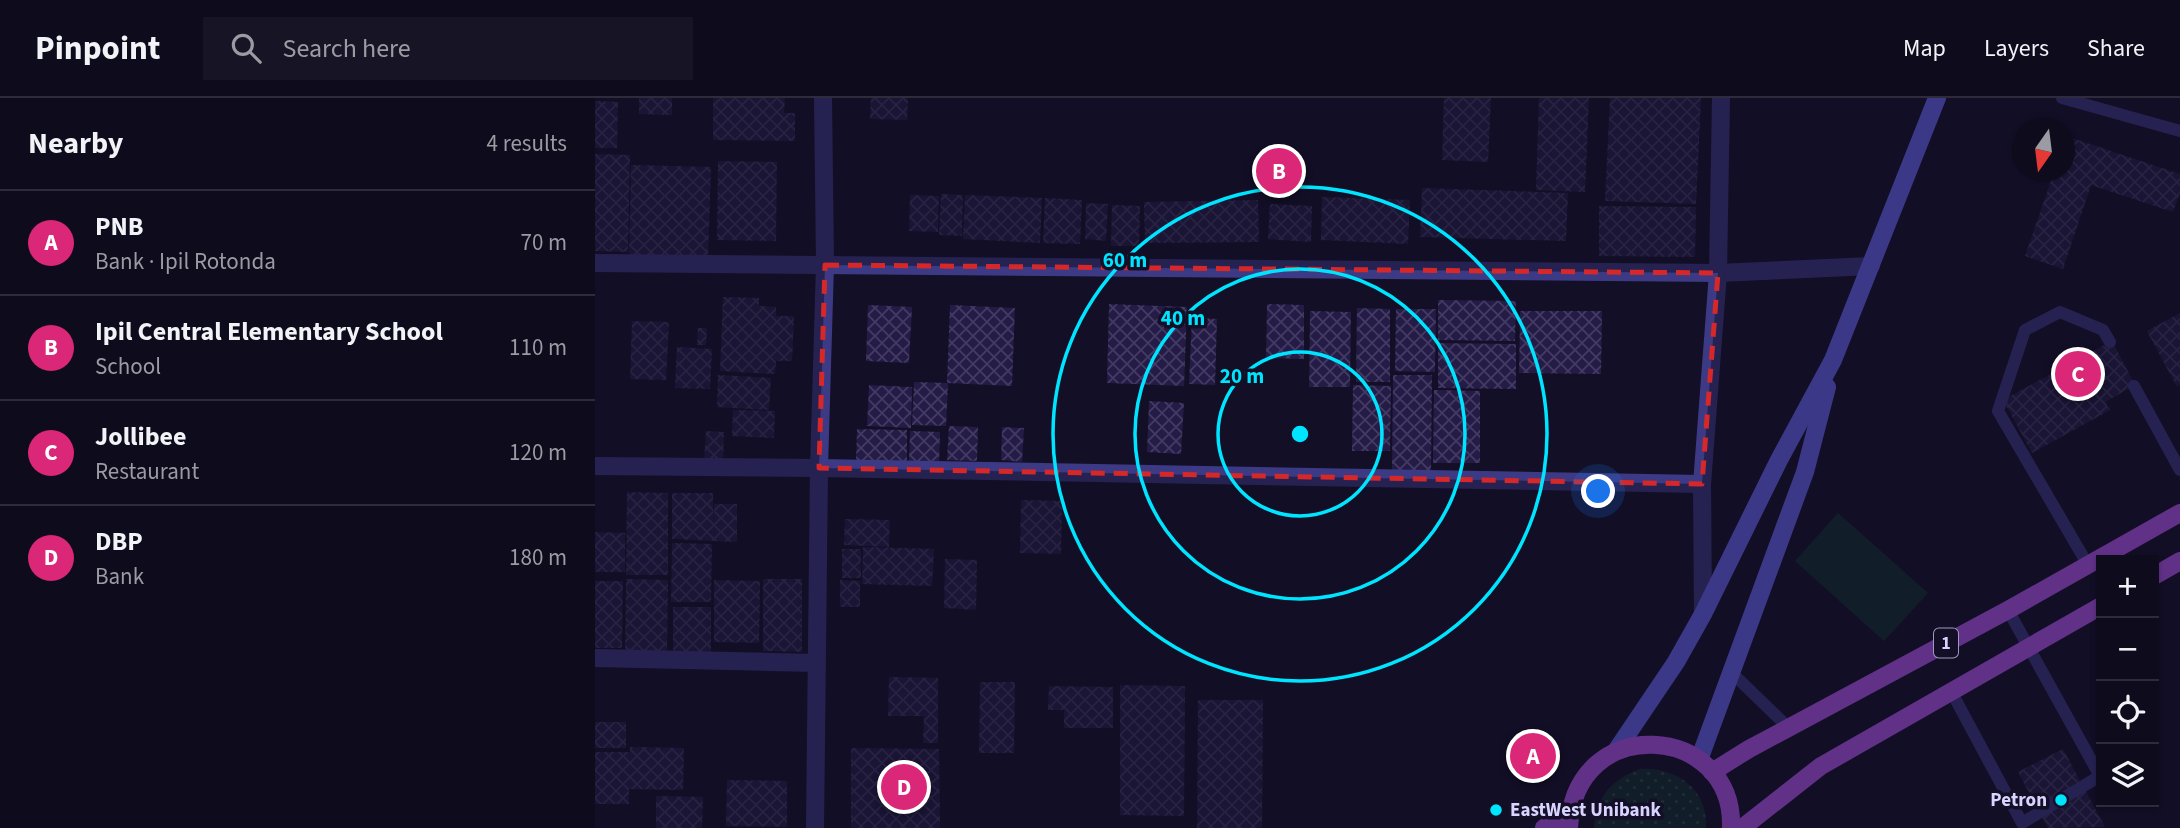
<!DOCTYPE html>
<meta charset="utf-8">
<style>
body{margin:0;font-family:"Source Sans 3",sans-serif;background:#171425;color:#f1f3f6}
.controls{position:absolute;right:21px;bottom:21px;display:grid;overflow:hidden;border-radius:0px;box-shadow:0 2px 5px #0004}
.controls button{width:63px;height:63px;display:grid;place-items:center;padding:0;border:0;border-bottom:2px solid #2e2b3b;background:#0e0b1c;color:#f1f3f6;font:35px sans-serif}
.compass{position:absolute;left:1417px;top:21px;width:63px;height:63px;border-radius:50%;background:#0e0b1c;box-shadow:0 2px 5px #0004;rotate:194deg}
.you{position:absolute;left:1004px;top:394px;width:24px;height:24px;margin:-18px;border:5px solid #fff;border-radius:50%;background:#1a73e8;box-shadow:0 0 0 10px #1a73e833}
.badge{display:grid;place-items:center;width:46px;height:46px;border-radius:50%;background:#db2777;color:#fff;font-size:23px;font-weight:700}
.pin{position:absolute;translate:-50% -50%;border:4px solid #fff;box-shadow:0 2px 7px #0006}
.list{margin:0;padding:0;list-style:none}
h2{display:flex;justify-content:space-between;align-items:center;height:91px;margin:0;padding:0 28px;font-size:30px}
h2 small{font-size:23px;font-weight:400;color:#9b9ba3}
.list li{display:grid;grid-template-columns:46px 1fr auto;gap:21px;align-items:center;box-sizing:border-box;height:105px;padding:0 28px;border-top:2px solid #2e2b3b}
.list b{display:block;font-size:26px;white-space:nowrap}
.list p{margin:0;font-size:23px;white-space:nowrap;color:#9b9ba3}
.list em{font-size:23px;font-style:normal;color:#9b9ba3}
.icon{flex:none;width:38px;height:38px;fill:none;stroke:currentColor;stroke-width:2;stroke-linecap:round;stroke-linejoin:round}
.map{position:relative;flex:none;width:1585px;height:730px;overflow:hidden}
header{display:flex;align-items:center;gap:42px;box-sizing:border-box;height:98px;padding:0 35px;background:#0e0b1c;border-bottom:2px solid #2e2b3b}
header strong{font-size:33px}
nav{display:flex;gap:38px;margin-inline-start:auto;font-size:24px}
.search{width:490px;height:63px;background:#171425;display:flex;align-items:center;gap:18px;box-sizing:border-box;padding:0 24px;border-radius:0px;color:#9b9ba3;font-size:26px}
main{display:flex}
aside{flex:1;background:#0e0b1c}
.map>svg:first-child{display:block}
</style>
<header>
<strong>Pinpoint</strong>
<div class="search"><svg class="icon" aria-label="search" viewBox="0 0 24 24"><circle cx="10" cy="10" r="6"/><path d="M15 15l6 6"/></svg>Search here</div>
<nav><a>Map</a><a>Layers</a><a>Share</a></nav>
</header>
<main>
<aside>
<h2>Nearby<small>4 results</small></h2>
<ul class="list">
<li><span class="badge">A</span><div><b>PNB</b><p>Bank · Ipil Rotonda</p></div><em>70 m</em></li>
<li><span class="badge">B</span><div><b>Ipil Central Elementary School</b><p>School</p></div><em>110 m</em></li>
<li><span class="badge">C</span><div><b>Jollibee</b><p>Restaurant</p></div><em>120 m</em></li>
<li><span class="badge">D</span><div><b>DBP</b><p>Bank</p></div><em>180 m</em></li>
</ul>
</aside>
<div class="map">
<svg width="1585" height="730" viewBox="0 0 1585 730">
<defs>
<pattern id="park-dots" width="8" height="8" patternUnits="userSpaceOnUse" patternTransform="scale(1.75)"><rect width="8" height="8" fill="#12302f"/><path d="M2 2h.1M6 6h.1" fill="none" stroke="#344d4e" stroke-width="1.8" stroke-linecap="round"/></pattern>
<pattern id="building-cross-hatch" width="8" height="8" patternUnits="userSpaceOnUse" patternTransform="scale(1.75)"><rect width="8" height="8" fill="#241b47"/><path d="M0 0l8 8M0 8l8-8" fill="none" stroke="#433b63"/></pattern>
</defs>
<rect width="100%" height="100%" fill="#130f26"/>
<path fill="url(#park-dots)" d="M1045,671C1081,669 1113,691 1111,730H999C1000,700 1017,681 1045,671Z"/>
<path fill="#12302f" d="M1243,415L1333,495L1289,543L1200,463Z"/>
<g fill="url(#building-cross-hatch)">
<path d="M44,0H77V17L44,16Z"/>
<path d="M118,0H190L189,15H200V43L118,42Z"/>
<path d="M276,0H313L312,22L275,21Z"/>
<path d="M849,0H896L893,64L847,62Z"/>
<path d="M944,0H994L990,94L941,92Z"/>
<path d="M1015,0H1106L1101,106L1010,103Z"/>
<path d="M0,3L23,4L22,50H0Z"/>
<path d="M1471,38L1585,76V95L1578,114L1496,87L1468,171L1430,158L1459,74H1470Z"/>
<path d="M0,56L35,57L33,154L0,153Z"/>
<path d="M123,63L182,64L181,143L122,142Z"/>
<path d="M36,67L116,69L113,160L34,158Z"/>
<path d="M827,90L973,95L971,143L825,139Z"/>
<path d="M346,96L368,97L367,138L344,137Z"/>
<path d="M315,97L344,98L343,134L314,133Z"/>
<path d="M370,97L447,100L445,145L368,141Z"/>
<path d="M727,99L815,102L813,146L726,142Z"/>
<path d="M450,100L487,102L485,146L448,145Z"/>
<path d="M663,102L664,144L550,145L549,104Z"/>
<path d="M491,105L513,106L511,143L490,141Z"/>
<path d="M675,106L717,108L716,144L673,141Z"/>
<path d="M517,107L545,108L544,148H516Z"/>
<path d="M1004,108L1101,109L1100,159L1004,158Z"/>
<path d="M128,199L164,200V208L181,209V218H199L197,263H181L180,276L125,273Z"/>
<path d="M843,202L921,203L920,243L843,242Z"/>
<path d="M514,206L592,209L589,288L512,285Z"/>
<path d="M672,206L709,207V261L671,260Z"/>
<path d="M273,207L317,209L314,265L271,263Z"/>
<path d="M355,207L420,210L417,288L352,285Z"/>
<path d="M762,210L795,211V284H761Z"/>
<path d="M801,211H841L840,274L800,273Z"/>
<path d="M715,213L756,214L755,289H714Z"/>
<path d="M925,213H1007L1006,276L924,275Z"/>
<path d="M1585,215V287L1582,289L1552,233Z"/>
<path d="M597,219L622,221L620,287L594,286Z"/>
<path d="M37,223L74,224L71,282L35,281Z"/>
<path d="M103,230H112L111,247H102Z"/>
<path d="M1517,243L1540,287L1510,304L1515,312L1437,355L1408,302Z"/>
<path d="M843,245L921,246V291L843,290Z"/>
<path d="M82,249L117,251L115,291L80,290Z"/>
<path d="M123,277L176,280L174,312L122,309Z"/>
<path d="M798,277H837L836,372H797Z"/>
<path d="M319,284L353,285L351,328L317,327Z"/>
<path d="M274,287L317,289L316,330L272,328Z"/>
<path d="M758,287L796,288L795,353H757Z"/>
<path d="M839,292L885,293V365H838Z"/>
<path d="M554,303L589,305L586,356L552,354Z"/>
<path d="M138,312L180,313L179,340L137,338Z"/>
<path d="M354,328L383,329L382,363L352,362Z"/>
<path d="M407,329L429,330L427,364L406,362Z"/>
<path d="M262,331L312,332V365L261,363Z"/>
<path d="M111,333L129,334L128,365L109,364Z"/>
<path d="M315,333L345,334L344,365L314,363Z"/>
<path d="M32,394L73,395V477H31Z"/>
<path d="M77,395H118V430L119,406H142V444L77,441Z"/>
<path d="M426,402L467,403L466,456L425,455Z"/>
<path d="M250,421L295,422L294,449L249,447Z"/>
<path d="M0,434L30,435V474H0Z"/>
<path d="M77,445L117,446L116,504H76Z"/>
<path d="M268,449L339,451L337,488L267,486Z"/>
<rect x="247" y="451" width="19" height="29"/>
<path d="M350,461L382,462L381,512L349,510Z"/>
<path d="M31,481L73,482L72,555L30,554Z"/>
<path d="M168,481H207V554L168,553Z"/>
<path d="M119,482L165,483L164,545L119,544Z"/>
<path d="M245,482L265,483V509H245Z"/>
<path d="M0,483H28L27,550H0Z"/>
<rect x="78" y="509" width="38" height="52"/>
<path d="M294,579L343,580V645H328L329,618H293Z"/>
<path d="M385,584H420L419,655H384Z"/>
<path d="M525,587L590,588L589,718L525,717Z"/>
<path d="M454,588L518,589V630H469V612H453Z"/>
<path d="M603,602H668L667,730H602Z"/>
<rect x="0" y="624" width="31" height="26"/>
<path d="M35,649L89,650L88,692L34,691V706H0V654H35Z"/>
<path d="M256,650L344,651L345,730H256Z"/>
<path d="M1468,651L1510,729L1453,730L1423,674Z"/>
<path d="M132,682L192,683V729L131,728Z"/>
<path d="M61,698L108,699L107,730H61Z"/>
</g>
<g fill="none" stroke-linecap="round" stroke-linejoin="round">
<g stroke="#3d3a85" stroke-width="12">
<path d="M1467,0L1585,33"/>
<path d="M1539,288L1585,372"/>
<path d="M1493,467L1403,313L1430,232L1465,214L1508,232L1515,244"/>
<path d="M1136,574L1194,630"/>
<path d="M1356,593L1427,725L1505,678L1413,512"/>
</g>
<g stroke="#3d3a85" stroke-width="18">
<path d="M0,165L1123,175L1276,168"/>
<path d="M0,368L224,370L1107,386"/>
<path d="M1108,516L1107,386L1123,175L1126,0"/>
<path d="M0,560L221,565"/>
<path d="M220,730L224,370L230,167L228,0"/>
</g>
<g stroke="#6f6bff" stroke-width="18">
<path d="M1021,653L1081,564L1108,516L1184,362L1238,262L1342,0"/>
<path d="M1104,662L1210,374L1232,289"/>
</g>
<g stroke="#c25bff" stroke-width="18">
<path d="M1559,478L1585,463"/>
<path d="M1117,674L1154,651L1413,512L1585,415"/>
<path d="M949,730L975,714"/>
<path d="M974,730C979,613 1140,625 1136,730"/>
<path d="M1147,730L1226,668L1506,508"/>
</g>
</g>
<path d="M0 0H1585V730H0ZM230,167L1123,175L1107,386L224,370Z" fill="#130f26" fill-opacity=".55" fill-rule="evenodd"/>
<path fill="none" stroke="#d62828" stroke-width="5" stroke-dasharray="14 9" stroke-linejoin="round" d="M230,167L1123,175L1107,386L224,370Z"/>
<g fill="none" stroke="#00e5ff" stroke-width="3.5">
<circle cx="705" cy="336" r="82"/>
<circle cx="705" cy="336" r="165"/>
<circle cx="705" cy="336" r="247"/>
</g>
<g fill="#00e5ff" stroke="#130f26" stroke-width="2.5">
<circle cx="1466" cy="702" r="7"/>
<circle cx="901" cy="712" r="7"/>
</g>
<g text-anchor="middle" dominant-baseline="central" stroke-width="7" stroke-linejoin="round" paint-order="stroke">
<rect fill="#130f26" stroke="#9e99be" stroke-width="2" x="1339" y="530.5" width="24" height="29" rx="5"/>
<g font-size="18" font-weight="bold" fill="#d9d4ff">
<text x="1351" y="545">1</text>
</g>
<g font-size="19" font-weight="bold" fill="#d9d4ff" stroke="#130f26" text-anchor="end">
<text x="1452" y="702">Petron</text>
<text x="915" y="712" text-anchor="start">EastWest Unibank</text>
</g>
</g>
<circle cx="705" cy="336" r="10" fill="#00e5ff" stroke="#130f26" stroke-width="3.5"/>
<g font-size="21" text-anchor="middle" font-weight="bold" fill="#00e5ff" stroke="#130f26" stroke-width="7" stroke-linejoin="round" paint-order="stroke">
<text x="530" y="169">60 m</text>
<text x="588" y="227">40 m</text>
<text x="647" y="285">20 m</text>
</g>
</svg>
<div class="controls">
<button>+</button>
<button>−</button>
<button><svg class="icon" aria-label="locate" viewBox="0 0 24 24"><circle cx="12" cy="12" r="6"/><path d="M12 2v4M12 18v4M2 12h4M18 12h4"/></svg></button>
<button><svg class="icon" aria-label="layers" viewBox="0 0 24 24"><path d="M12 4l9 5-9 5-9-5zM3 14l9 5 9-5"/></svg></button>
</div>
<svg class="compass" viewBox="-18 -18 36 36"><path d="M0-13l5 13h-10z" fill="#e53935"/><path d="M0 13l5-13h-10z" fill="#9b9ba3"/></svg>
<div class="you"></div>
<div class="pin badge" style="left:938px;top:658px">A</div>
<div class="pin badge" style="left:684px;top:73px">B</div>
<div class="pin badge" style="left:1483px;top:276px">C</div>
<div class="pin badge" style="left:309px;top:689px">D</div>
</div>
</main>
